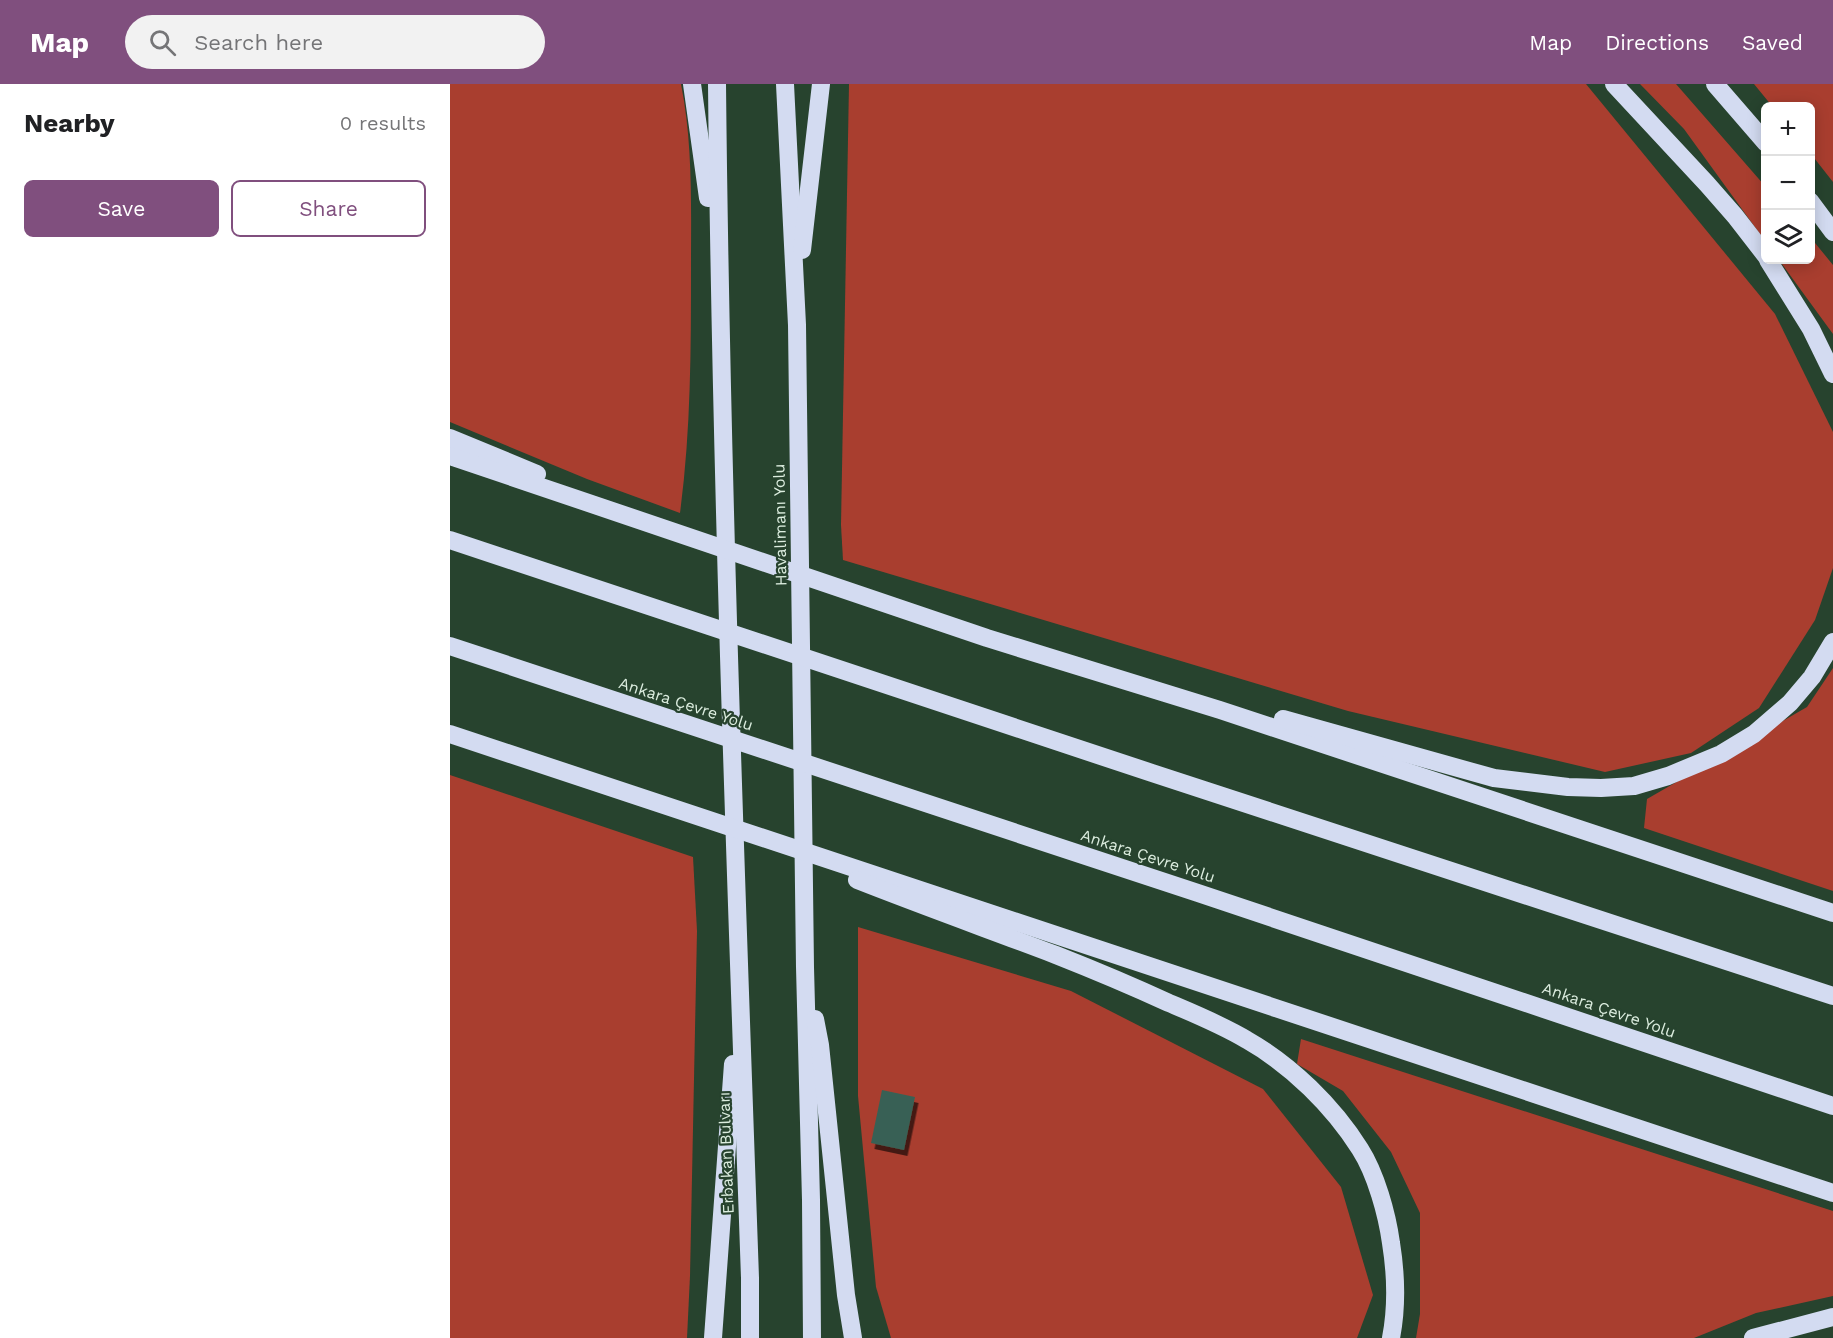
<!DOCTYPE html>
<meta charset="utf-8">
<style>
body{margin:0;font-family:"Work Sans",sans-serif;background:#f2f2f2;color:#202124}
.controls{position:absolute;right:18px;top:18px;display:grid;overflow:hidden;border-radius:9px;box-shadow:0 3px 15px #0003}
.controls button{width:54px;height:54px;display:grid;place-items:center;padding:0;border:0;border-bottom:2px solid #e0e0e0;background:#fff;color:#202124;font:30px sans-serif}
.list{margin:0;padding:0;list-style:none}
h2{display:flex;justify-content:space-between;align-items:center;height:78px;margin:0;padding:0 24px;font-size:26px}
h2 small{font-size:20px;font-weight:400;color:#757577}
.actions{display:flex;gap:12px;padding:18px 24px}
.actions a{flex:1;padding:14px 0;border:2px solid #804f7e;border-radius:9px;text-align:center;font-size:21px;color:#804f7e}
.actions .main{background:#804f7e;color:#fff}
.icon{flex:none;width:33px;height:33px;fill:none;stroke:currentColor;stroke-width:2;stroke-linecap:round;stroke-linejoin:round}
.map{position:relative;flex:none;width:1383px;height:1254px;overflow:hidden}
header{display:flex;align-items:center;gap:36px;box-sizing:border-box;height:84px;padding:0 30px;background:#804f7e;color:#fff}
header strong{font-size:28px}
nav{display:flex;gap:33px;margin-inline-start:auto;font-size:21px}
.search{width:420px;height:54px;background:#f2f2f2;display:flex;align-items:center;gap:15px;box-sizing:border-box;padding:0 21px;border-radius:33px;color:#757577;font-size:22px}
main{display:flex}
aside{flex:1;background:#fff}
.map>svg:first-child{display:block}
</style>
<header>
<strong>Map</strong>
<div class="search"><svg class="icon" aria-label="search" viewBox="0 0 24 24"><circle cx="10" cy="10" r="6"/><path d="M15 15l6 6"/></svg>Search here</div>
<nav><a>Map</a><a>Directions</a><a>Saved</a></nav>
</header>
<main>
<aside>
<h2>Nearby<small>0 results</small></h2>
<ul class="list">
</ul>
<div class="actions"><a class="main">Save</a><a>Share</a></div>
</aside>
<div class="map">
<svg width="1383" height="1254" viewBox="0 0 1383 1254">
<defs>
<filter id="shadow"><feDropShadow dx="3.5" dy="6" stdDeviation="0" flood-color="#0009"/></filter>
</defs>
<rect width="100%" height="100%" fill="#27432e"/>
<g fill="#a93e2f">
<path d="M0,0H231C243,60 241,122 241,183C241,265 241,347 230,429L137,395L0,338Z"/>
<path d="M399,0H1136L1325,230L1383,348V484L1365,536L1309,624L1241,669L1155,688L898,627L393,476L391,441Z"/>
<path d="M1190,0H1226L1315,102V157L1234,45Z"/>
<path d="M1304,0H1383V98L1361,70L1360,22H1322Z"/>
<path d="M1361,154L1383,181V250L1329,176H1360Z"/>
<path d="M1383,584V807L1194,744L1197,715L1357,623Z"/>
<path d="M0,691L243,773L247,847L240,1192L237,1254H0Z"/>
<path d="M408,843L621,907L813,1005L891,1103L923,1211L907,1254H441L426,1203L408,1012Z"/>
<path d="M851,955L1383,1127V1212L1306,1229L1244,1254H966L970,1230V1129L941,1068L893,1007L847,980Z"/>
</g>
<path fill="#396154" filter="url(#shadow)" d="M432,1006L465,1013L454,1066L421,1059Z"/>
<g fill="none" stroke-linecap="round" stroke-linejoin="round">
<g stroke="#d3dbf1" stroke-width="18">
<path d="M242,0L258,114"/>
<path d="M267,0C271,398 286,796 300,1194V1254"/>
<path d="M335,0L347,241L355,883L361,1116L362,1254"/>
<path d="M1164,0L1257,100L1285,132L1316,172"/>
<path d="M1265,0L1316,59"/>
<path d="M1360,117L1383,148"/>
<path d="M352,166L371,0"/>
<path d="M1318,176L1361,245L1383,290"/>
<path d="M0,354L87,390"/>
<path d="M0,372L537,554L770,626L1383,829"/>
<path d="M0,456L702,689L1383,912"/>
<path d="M0,562L748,809L1383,1022"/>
<path d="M833,635L1044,694L1118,703L1151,704L1184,702L1218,692L1271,670L1304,650L1340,619L1362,593L1383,558"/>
<path d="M0,650L1383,1109"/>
<path d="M407,796C473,822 540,846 606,871C644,886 682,902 719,919C745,930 772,941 797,956C841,981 883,1022 910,1065C926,1090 937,1130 941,1159C946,1190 947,1223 941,1254"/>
<path d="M365,935L370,961L396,1211L403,1254"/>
<path d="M263,1254L283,980"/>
<path d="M1303,1254L1383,1233"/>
</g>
</g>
<g text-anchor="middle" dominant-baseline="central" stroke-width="4.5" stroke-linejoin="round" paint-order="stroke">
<g font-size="16" fill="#dceddf" stroke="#27432e">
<text transform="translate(330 441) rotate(-91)">Havalimanı Yolu</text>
<text transform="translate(236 620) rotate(18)">Ankara Çevre Yolu</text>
<text transform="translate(698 772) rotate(18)">Ankara Çevre Yolu</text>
<text transform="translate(1159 926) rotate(19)">Ankara Çevre Yolu</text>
<text transform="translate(276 1069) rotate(-92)">Erbakan Bulvarı</text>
</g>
</g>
</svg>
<div class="controls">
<button>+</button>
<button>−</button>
<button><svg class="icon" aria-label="layers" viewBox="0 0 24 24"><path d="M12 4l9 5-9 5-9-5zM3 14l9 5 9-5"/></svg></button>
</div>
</div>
</main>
